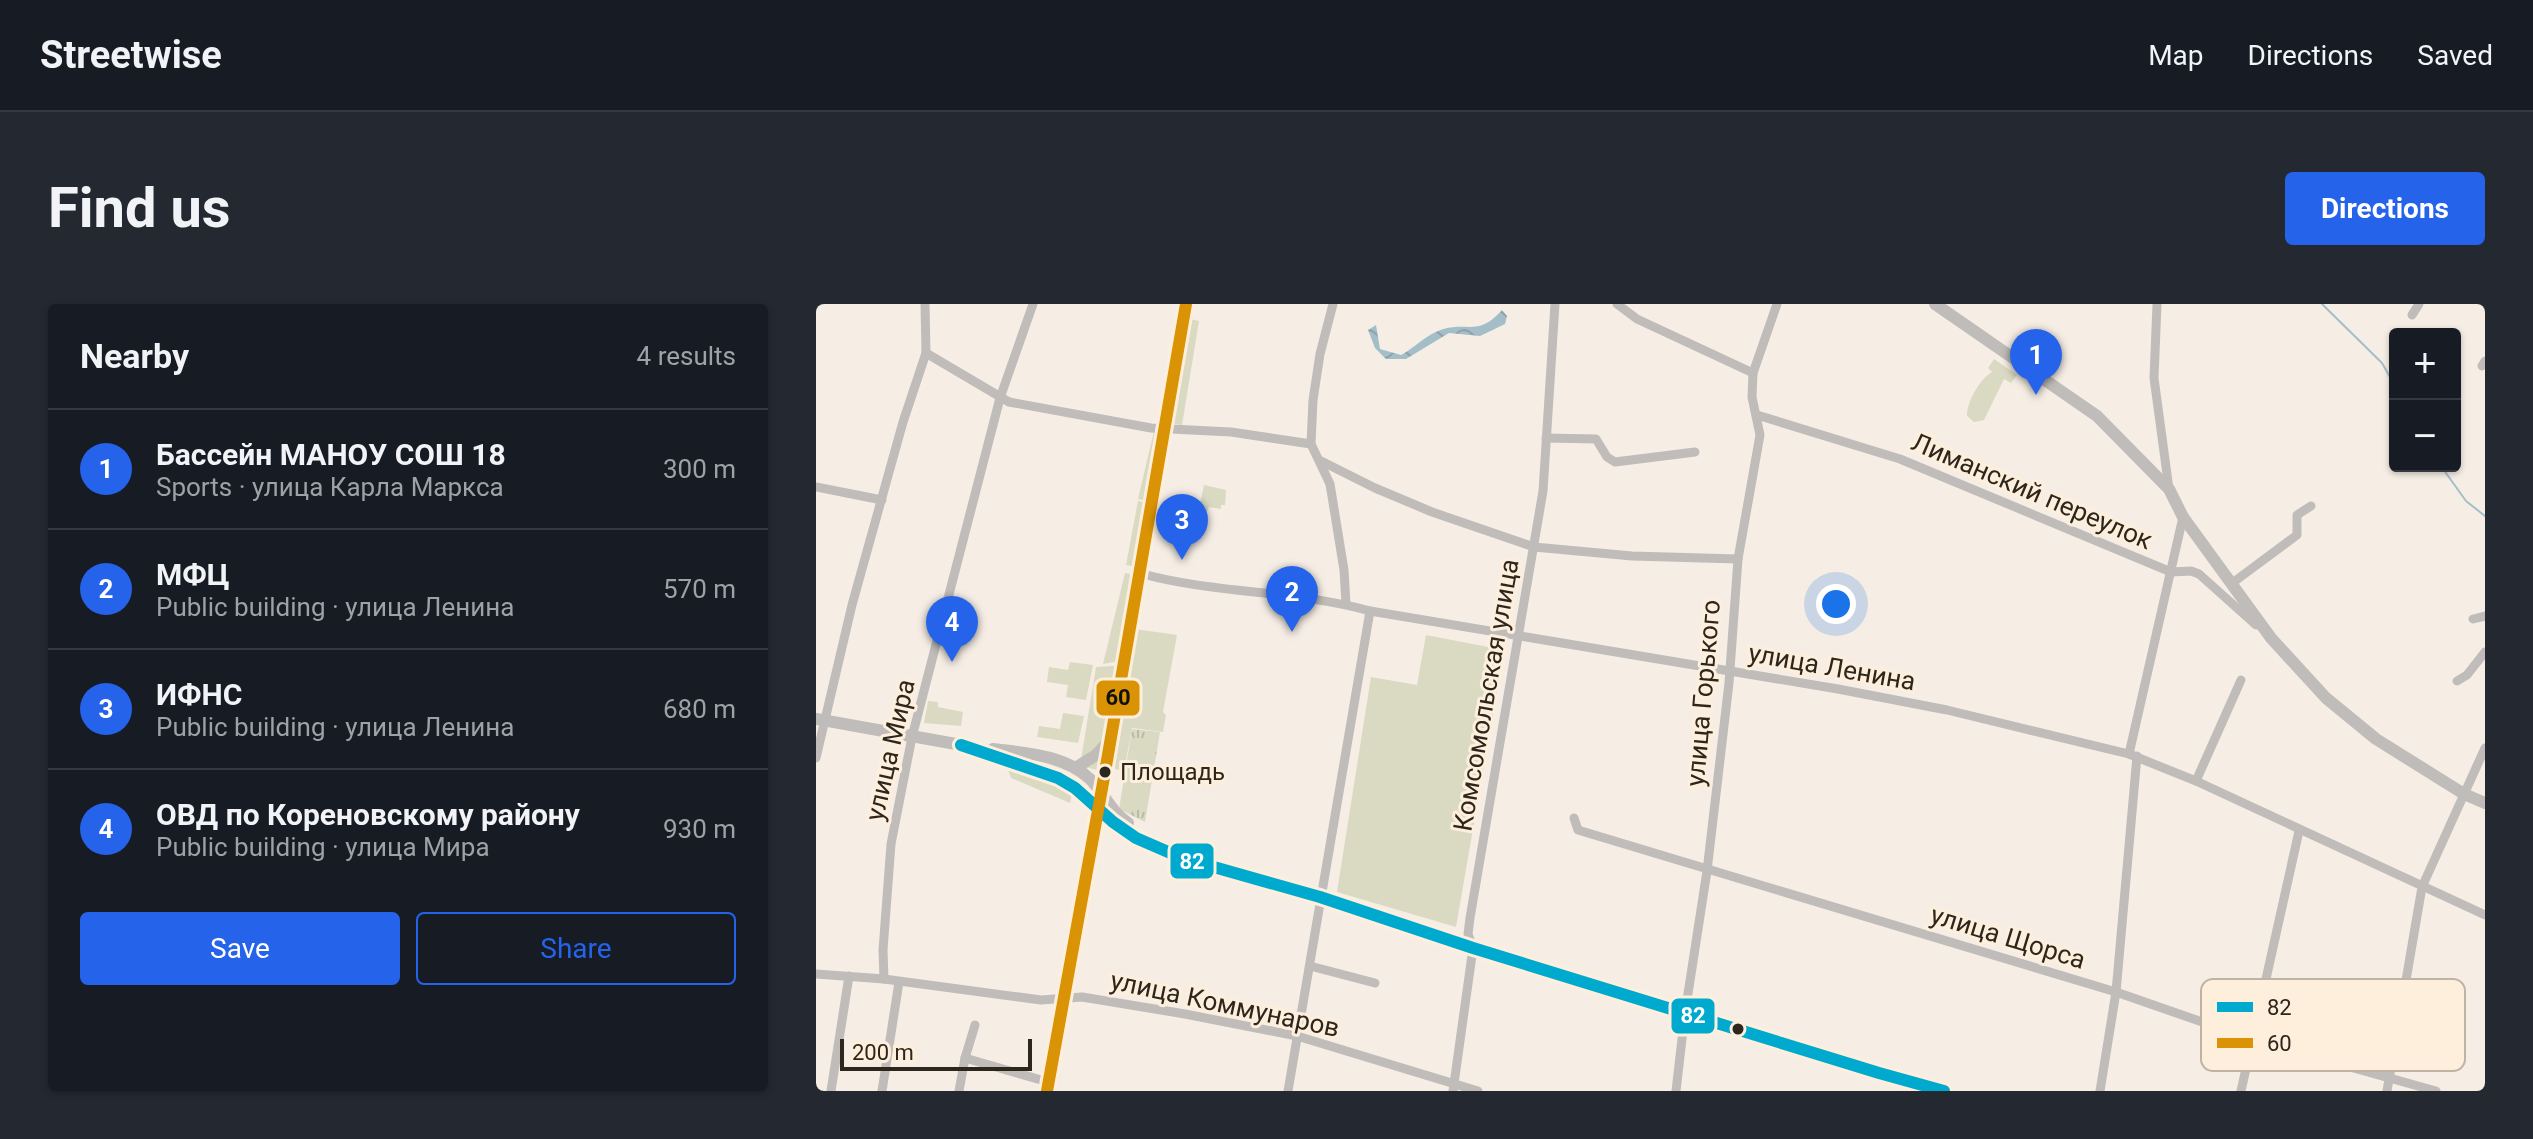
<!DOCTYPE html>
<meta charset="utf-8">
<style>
body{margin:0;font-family:Roboto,sans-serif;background:#242831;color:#f1f3f6}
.controls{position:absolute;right:24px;top:24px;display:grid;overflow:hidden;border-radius:8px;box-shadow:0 2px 6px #0004}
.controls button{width:72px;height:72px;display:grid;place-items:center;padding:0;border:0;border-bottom:2px solid #363941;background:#171b24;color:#f1f3f6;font:40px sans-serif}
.scale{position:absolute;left:24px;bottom:20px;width:192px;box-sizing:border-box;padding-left:8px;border:4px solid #2d261d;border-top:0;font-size:22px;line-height:28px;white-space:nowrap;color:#2d261d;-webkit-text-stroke:6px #feefdd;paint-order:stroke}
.you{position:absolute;left:1020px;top:300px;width:28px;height:28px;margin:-20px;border:6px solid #fff;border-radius:50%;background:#1a73e8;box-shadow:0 0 0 12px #1a73e833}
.badge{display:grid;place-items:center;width:52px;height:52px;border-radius:50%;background:#2563eb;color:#fff;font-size:26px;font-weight:700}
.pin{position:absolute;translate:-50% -66px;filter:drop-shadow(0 2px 4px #0008)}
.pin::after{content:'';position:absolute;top:42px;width:28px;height:24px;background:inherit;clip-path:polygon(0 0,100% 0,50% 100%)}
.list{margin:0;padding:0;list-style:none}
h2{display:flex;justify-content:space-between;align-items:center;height:104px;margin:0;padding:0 32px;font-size:34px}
h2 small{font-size:26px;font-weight:400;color:#9ea1a6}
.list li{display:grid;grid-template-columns:52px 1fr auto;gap:24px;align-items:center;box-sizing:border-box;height:120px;padding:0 32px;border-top:2px solid #363941}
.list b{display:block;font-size:30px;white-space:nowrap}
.list p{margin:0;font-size:26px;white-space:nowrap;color:#9ea1a6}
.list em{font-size:26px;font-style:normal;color:#9ea1a6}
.actions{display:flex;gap:16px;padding:24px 32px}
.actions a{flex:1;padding:18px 0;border:2px solid #2563eb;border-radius:8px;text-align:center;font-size:28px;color:#2563eb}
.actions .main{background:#2563eb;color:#fff}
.map{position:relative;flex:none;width:1669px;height:787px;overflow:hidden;border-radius:8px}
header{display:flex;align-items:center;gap:48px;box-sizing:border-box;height:112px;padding:0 40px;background:#171b24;border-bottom:2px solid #363941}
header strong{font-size:38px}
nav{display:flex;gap:44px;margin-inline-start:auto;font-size:28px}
.intro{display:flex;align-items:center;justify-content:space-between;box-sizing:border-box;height:192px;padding:0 48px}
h1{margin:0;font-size:56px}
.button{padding:20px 36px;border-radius:8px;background:#2563eb;color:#fff;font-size:28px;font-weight:700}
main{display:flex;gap:48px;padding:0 48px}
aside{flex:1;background:#171b24;border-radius:8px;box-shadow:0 2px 6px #0004}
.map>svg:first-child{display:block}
</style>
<header>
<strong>Streetwise</strong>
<nav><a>Map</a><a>Directions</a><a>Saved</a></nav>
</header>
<div class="intro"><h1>Find us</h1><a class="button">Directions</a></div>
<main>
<aside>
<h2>Nearby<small>4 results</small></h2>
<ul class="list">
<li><span class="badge">1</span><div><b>Бассейн МАНОУ СОШ 18</b><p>Sports · улица Карла Маркса</p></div><em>300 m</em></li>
<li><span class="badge">2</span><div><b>МФЦ</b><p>Public building · улица Ленина</p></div><em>570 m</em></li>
<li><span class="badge">3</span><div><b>ИФНС</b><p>Public building · улица Ленина</p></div><em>680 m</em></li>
<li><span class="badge">4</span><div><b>ОВД по Кореновскому району</b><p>Public building · улица Мира</p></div><em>930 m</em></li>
</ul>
<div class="actions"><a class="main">Save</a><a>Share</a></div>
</aside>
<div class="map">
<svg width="1669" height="787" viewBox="0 0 1669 787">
<defs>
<pattern id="park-tufts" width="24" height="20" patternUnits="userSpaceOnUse" patternTransform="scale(2)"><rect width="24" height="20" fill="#dad9c2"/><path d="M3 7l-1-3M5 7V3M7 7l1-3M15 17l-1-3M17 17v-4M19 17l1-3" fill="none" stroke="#bbbaa6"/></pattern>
<pattern id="water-waves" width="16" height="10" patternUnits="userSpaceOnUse" patternTransform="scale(2)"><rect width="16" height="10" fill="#a3bec8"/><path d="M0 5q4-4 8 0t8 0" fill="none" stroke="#8da3ab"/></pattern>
</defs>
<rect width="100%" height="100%" fill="#f6eee5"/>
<g fill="#dad9c2">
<path d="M374,15L383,17L366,121L354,119Z"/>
<path d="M1178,55L1201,71L1195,79L1188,75L1168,116L1158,118L1151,112C1151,97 1164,75 1176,68L1172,64Z"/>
<path d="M338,127L344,128L330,197L322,195Z"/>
<path d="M388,181L410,186L409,201H405V205L393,203L391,208L383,206Z"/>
<path d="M322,197L330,199L320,263L310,261Z"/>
<path d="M309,269L319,271L303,357L287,360Z"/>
<path d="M319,325L361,331L347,408L350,411L347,428L316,424L308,467L287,462L286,467L264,462L280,363L313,361Z"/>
<path d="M610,331L688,346L640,623L521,588L555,373L601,381Z"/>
<path d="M254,358L277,361L270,396L250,393L252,381L231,378L233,363L252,366Z"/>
<path d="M112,397L122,398V403L147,408L145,422L108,419Z"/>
<path d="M247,409L268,412L262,439L221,433L223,422L244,425Z"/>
<path d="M195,464L243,480L256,490L254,499L195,474L192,466Z"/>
</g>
<path fill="url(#park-tufts)" d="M316,425L344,428L329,518L303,505Z"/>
<path fill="url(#water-waves)" d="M686,6L691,12L689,20L664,32L633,29L590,55H570L559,44L552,26L560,21L564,45L585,51C598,44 609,32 622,27C651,15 660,35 686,6Z"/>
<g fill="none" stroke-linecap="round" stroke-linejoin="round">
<g stroke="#a3bec8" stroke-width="2">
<path d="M1506,0L1566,59L1579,82"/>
<path d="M1625,162L1650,197L1669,212"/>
</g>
<g stroke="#c0bcba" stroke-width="9">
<path d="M517,0L504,50L497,96L495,140L514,180L528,266L530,300"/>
<path d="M801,0L821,15L937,69"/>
<path d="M1341,0L1338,74L1353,185"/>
<path d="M1596,11L1603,0"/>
<path d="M110,49L193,98L335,124L415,128L495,140"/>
<path d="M1666,62L1669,57"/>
<path d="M941,111L1084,155L1355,268L1375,267L1383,270L1440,321"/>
<path d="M730,134L780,135L791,153L799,158L879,148"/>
<path d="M503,156L559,184L616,208L718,243L816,252L922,255"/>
<path d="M0,183L66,196"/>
<path d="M323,269C398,290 479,286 554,307L1022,385L1131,406L1313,450L1380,477L1669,611"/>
<path d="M1415,280L1481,231V211L1495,202"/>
<path d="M1657,315L1669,312"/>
<path d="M1641,377L1651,371L1669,348"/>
<path d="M1313,450L1367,213"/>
<path d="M0,454L36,301L87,118L110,49L109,0"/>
<path d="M1380,477L1425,376"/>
<path d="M758,514L762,526L1300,688L1438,736L1620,787"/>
<path d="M494,662L559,679"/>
<path d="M0,670L68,675L225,696L266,693L369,710L481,732L662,787"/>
<path d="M68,675L67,646L75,540L96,433L184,94L217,0"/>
<path d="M149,754L232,778"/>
<path d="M15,787L33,672"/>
<path d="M66,787L83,678"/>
<path d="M143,787L149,754L159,721"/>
<path d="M472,787L554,307"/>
<path d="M637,787L657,644L652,630L654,614L727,187L739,0"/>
<path d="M860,787L869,709L891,567L913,379L922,255L944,131L936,93L937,69L961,0"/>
<path d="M1284,787L1300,688L1321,452"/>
<path d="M1425,787L1483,527"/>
<path d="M1571,787L1606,583L1669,444"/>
</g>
<g stroke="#c0bcba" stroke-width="12">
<path d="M1119,0L1281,112L1353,185L1367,213L1455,334L1510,394L1560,435L1648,490L1669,499"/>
<path d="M0,415L151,442"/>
<path d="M145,441L242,474L259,484L297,518L320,534L366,554L504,593L657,644L1063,769L1128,787"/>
<path d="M177,445C209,449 249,451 274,475C288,489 295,508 312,519"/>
<path d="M259,464L280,451L293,437"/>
<path d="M231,787L289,468L370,0"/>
</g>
<defs>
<path id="bus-1" d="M145,441L242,474L259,484L297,518L320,534L366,554L504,593L657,644L1063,769L1128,787"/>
<path id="bus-2" d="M231,787L289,468L370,0"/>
</defs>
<use href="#bus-1" stroke="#feefdd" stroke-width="18"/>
<use href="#bus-2" stroke="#feefdd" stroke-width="18"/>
<use href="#bus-1" stroke="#00a9ce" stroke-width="12"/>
<use href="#bus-2" stroke="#d99304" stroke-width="12"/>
</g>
<g fill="#2d261d" stroke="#feefdd" stroke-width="3">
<circle cx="289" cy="468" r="7"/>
<circle cx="922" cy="725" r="7"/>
</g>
<g text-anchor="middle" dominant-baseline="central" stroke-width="6" stroke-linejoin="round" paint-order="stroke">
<g font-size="24" fill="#2d261d" stroke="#feefdd" text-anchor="start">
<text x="304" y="468">Площадь</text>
</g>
<g font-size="26" fill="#2d261d" stroke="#feefdd">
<text transform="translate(1216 187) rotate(23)">Лиманский переулок</text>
<text transform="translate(1016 363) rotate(10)">улица Ленина</text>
<text transform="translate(887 389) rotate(-85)">улица Горького</text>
<text transform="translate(670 391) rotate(-80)">Комсомольская улица</text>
<text transform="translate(74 446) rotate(-77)">улица Мира</text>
<text transform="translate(1192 633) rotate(17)">улица Щорса</text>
<text transform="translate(409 700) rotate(12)">улица Коммунаров</text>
</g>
</g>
<rect x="1385" y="675" width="264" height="92" rx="12" fill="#feefdd" stroke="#bfb3a3" stroke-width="2"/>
<rect x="1401" y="698" width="36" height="10" fill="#00a9ce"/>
<rect x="1401" y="734" width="36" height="10" fill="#d99304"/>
<g font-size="22" fill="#2d261d">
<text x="1451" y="711">82</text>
<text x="1451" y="747">60</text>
</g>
<g stroke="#feefdd" stroke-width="3">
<rect x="279" y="375" width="46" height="38" rx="8" fill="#d99304"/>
<rect x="353" y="538" width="46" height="38" rx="8" fill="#00a9ce"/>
<rect x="854" y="693" width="46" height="38" rx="8" fill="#00a9ce"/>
</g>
<g font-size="22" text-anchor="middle" font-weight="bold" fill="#fff">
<text x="376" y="565">82</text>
<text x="877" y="719">82</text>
</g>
<g font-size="22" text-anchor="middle" font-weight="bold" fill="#111">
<text x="302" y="401">60</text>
</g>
</svg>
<div class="controls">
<button>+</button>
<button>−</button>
</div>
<div class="scale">200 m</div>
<div class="you"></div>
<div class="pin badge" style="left:1220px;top:91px">1</div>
<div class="pin badge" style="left:476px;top:328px">2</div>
<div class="pin badge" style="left:366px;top:256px">3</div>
<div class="pin badge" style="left:136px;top:358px">4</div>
</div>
</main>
